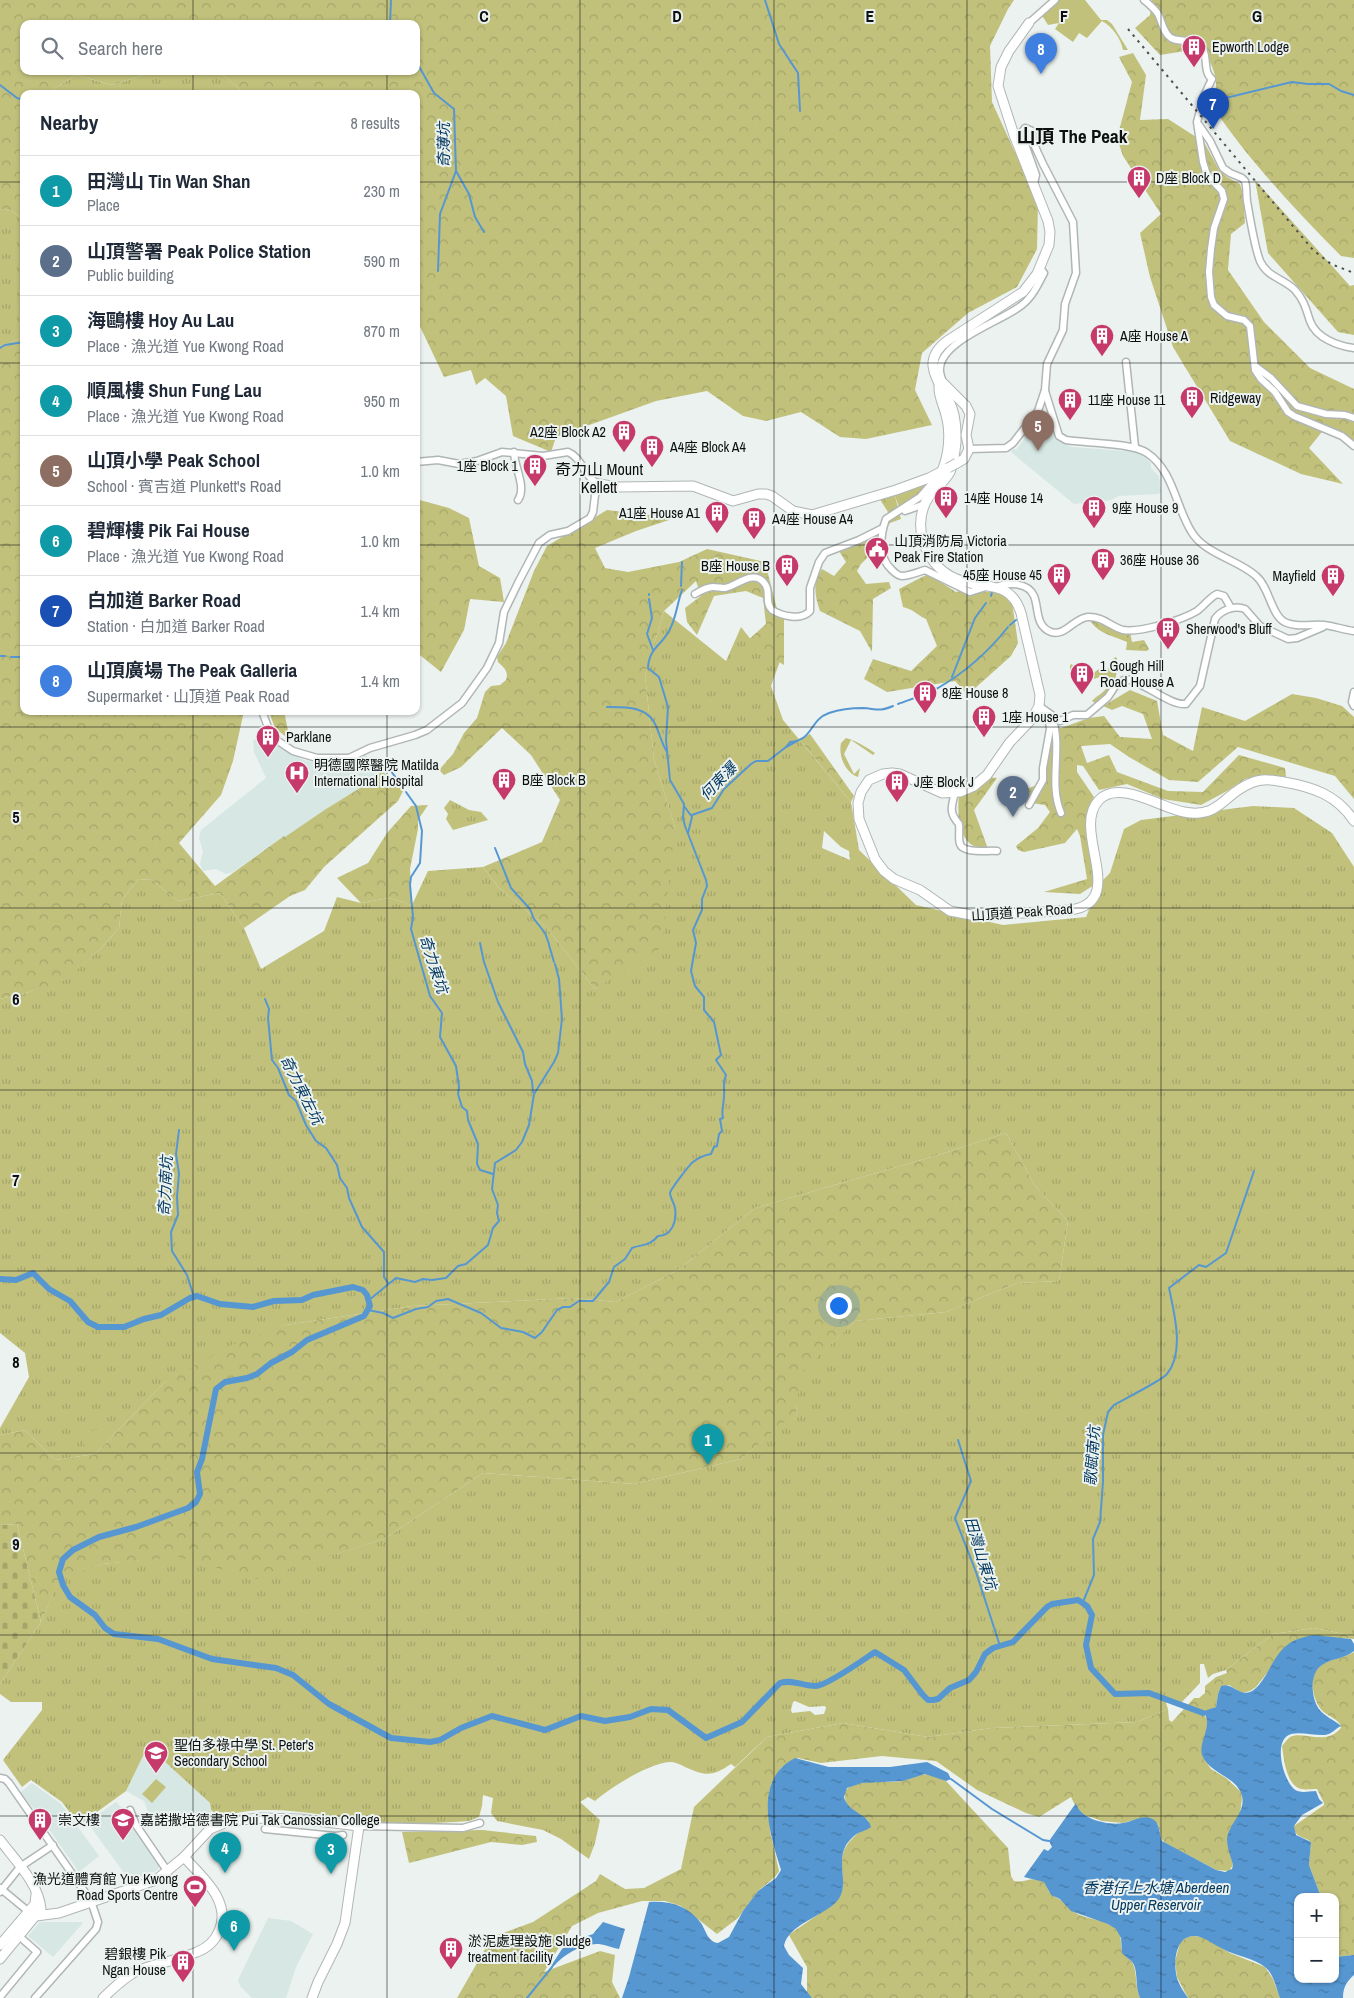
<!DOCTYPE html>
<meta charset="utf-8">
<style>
body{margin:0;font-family:"Archivo Narrow","Noto Sans TC",sans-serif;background:#f2f2f3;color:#1f2937}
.controls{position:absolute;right:15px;bottom:15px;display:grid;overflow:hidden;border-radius:10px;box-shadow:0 1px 4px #0004}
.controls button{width:45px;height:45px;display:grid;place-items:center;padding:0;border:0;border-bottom:1px solid #e0e1e3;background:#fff;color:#1f2937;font:25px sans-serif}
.you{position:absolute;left:838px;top:1305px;width:18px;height:18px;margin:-12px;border:4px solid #fff;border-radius:50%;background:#1a73e8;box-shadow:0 0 0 8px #1a73e833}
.badge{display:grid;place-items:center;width:32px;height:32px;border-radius:50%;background:#1a73e8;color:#fff;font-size:16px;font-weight:700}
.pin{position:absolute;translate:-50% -41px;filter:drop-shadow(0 1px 2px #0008)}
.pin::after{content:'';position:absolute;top:26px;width:18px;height:15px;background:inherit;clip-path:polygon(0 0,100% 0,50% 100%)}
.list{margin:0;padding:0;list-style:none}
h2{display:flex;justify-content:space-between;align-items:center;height:65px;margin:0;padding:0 20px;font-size:21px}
h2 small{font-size:16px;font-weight:400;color:#747a83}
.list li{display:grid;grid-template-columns:32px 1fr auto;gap:15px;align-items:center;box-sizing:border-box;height:70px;padding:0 20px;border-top:1px solid #e0e1e3}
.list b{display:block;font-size:19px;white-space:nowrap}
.list p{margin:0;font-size:16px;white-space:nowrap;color:#747a83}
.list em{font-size:16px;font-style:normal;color:#747a83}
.icon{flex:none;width:28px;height:28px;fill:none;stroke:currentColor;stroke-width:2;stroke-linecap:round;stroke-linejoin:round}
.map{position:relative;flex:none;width:1354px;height:1998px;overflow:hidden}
.search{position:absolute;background:#fff;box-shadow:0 1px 4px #0004;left:20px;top:20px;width:400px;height:55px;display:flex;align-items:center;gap:12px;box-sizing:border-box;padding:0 18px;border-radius:10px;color:#747a83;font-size:19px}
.panel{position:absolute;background:#fff;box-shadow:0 1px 4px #0004;left:20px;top:90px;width:400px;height:625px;border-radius:10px}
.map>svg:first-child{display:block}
</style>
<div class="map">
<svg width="1354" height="1998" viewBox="0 0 1354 1998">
<defs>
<pattern id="grass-tufts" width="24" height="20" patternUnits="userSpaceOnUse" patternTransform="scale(1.25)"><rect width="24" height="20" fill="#c1c17c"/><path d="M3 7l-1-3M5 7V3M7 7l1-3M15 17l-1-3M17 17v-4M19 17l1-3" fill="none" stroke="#a5a56a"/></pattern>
<pattern id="forest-crowns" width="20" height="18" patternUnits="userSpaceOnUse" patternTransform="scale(1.25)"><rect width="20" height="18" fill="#c1c17c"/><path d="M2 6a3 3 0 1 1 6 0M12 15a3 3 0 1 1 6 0" fill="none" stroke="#a5a56a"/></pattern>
<pattern id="cemetery-stones" width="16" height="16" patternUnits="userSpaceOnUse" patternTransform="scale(1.25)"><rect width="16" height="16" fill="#c1c17c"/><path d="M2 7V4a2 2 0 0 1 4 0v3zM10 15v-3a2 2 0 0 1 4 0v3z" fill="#a5a56a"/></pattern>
<pattern id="water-ripples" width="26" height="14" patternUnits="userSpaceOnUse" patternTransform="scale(1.25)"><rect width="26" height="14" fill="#5697d2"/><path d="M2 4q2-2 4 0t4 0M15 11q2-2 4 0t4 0" fill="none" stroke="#467aa9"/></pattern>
</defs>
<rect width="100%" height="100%" fill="#ebf2f0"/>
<g fill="#d7e7e3">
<path d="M1048,409L1055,438L1058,441L1072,447L1139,452L1151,463V468L1159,476L1161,492L1158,494L1119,496L1111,500L1074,504L1011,452L1013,448L1016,450L1025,438L1023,436L1031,425L1034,424L1039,427L1047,418L1046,412Z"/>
<path d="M265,730L285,750L304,760L318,763H341L345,768L364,753L382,771L373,780L326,809L285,838L284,836L233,872L226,874L216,869L203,871L200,864L203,851L199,838L201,830L266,778L254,752L253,741Z"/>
<path d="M151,1749L210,1803L212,1818L207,1827L200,1823L191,1828L167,1826L157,1823L149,1815L144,1801L126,1791L143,1756Z"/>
<path d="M32,1783L61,1804L99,1856L79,1872L36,1811L20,1793Z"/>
<path d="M116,1802L128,1814L159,1863V1868L156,1871L130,1881L87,1822Z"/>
<path d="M268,1918L291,1921L313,1934L296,1967L286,1998H252L240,1986L238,1980Z"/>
<path d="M40,1922H82L83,1923L53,1957L28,1936Z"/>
</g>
<g fill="url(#grass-tufts)" fill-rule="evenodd">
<path d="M156,71H213L223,75L245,94H54L55,88L76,75L112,85Z"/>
<path d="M0,209L12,211L24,221V337L0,346Z"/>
<path d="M934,480L915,497L899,507L895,496L906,489Z"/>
<path d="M664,611L726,661L741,627L759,650H784L771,686L783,720L851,802L859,850L916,905L1003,925L1086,917L1101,882L1110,873L1124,829L1141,820L1253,806L1294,808L1332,833L1354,867V1636L1314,1628L1273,1634L1226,1670L1213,1674L1208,1678L1204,1664H1200V1683L1181,1703L1169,1699L1166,1703L1168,1709L1137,1722L992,1728L928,1737L843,1723L767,1737L735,1767L731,1764C712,1777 705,1776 685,1767C680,1764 675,1762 670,1762C649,1763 610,1788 595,1801L588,1797L580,1802L600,1820L595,1843L589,1859L561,1839L543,1830L497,1821L491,1813L493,1798L483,1795L482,1806L479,1817L469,1821C438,1823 407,1825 376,1822C326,1817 269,1801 219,1817L211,1810L210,1803L151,1749L143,1756L126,1791L79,1825L62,1802L31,1780L22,1787L3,1760L42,1710V1702H11L0,1694V1684L41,1622L60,1578L102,1564L178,1556L257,1578L384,1539L483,1473L634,1484L741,1459L786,1420L796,1418L798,1375L855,1321L946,1312L1017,1283L1059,1281L1068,1221L1035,1186L1006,1133L935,1156L755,1208L678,1270L616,1302L573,1298L412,1306L286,1325L164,1383L95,1454L55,1460L25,1430L0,1435V1428L29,1377L25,1353L0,1333V999L26,993L66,979L102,947L119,928L122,900L138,879L152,880L178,901L220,893L244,928L261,969L324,931L337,897L361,903L389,898L412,905L428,871L483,867L498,887L546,927L595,989L620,972L675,827L654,760L645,675ZM824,831L841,847L849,851L850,860L822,848ZM795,1701L809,1707L825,1706L826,1708L824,1714L815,1715L810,1711L792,1713L791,1710L793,1702Z"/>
<path d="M450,800L469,810L481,812L488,820L453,830L446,819L448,814L444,808Z"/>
</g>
<g fill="url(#forest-crowns)">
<path d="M0,0H1014L1008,9L990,46L992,102L1038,203L1037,249L1017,287L968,313L922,353L915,390L932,425L866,439L840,437L801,412L766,421L743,416L707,391L656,401L556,437L551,452L513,436L506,396L485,378L476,385L471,370L444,377L416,318V94H245L223,75L213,71H416V24H24V71H156L112,85L76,75L55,88L54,94H24V221L12,211L0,209Z"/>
<path d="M1152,0H1354V258L1341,256C1295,209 1248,160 1211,104C1222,81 1213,70 1204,48L1160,55L1135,28L1150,15Z"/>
<path d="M1133,53L1146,75L1140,120L1168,119L1204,142L1219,170L1227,177L1240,184L1243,193L1245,223L1231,234L1228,270L1264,322L1310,368L1354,389V445L1325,428L1309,448L1343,484L1301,474L1230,441L1173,347L1150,277L1140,233L1161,214L1123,156L1117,138L1132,82L1119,57Z"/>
<path d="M1255,180L1350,286L1354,285V335L1338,332L1268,253Z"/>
<path d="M24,337V711H244L233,761L221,795L179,843L215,886L284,836L285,837L326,809L373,780L382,771L404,789L398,801L324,867L305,890L290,896L244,928L220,893L178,901L152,880L138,879L122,900L119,928L102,947L66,980L26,993L0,999V346Z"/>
<path d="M895,496L901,519L890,523L875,550L861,564L857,571L866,584L889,582L891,588L873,599L872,652L860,631L820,611C815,597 812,582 822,569L834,576L846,562L839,551L879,527L888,512L879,498Z"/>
<path d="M416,499L449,508L469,518L479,566L500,578L504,602L470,599L464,630L441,672L416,652Z"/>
<path d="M607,510L675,518L636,531L595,548L605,568L628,572L679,562L707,549L765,562L777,609L784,618V665L746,642L766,624L763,598L746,591L714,596L697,635L687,622L685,608L701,596L696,581L664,611L645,675L654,760L675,827L662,947L595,989L546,927L498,887L483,867L542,842L560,800L531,755L502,728L461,767L444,775L439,770L453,754L464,733L477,718L485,692L491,686L500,685L506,680C509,671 504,668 498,662L497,657L506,643L534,571L547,546Z"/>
<path d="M928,574L956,592L970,588L986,592H1000L1012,602L1018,643L1011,656L973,690L966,693L955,681L887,692L864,679L873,659L911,671L937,646L926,619C917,615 913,609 903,607L899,589Z"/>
<path d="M1096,619L1130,632L1132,642L1144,640L1149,649L1147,651L1126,650L1127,642C1114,636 1099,634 1091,622Z"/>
<path d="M1115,657L1117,658C1118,677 1114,695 1095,703L1092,701C1097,695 1105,693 1107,686L1105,680L1100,677L1081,683L1076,681L1070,670V665L1072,664L1079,676L1088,677L1099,669C1110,672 1109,665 1115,657Z"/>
<path d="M1130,690L1157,701L1163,735L1193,751L1202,707L1245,721L1292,694L1316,698L1342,706L1354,717V799L1335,776L1238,747L1198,782L1169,780L1129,757L1110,744L1081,746L1087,763L1109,755L1117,772L1168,791L1203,792L1239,755L1285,768L1286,777L1264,775L1245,779L1227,791L1201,805L1163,799L1127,784L1099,790L1083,766L1077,765V772L1094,797L1087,814L1094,885L1080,894L1044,892L1087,879L1080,836L1077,829L1065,843L1024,852L1018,850L1016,846L1038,828L1050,812L1045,805L1018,801L1017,793L1044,782L1047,774L1043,763L1047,725L1061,728L1089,718L1104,716L1120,737L1152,739L1143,714L1122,706L1112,710L1103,706Z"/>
<path d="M284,711L290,740L275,728L269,712Z"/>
<path d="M810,734L854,796L851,802L799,739Z"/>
<path d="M988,777L997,778L974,810L988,849C958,850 957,816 959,794Z"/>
<path d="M428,805L418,820V829L410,869L412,905L389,898L361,903L337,878L368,863L387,833L411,806Z"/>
<path d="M1006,1133L1035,1186L1068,1221L1059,1281L1017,1283L946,1312L855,1321L799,1375L796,1418L786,1421L741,1459L634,1484L483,1473L384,1539L257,1579L178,1557L102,1564L60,1579L41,1622L17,1524L0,1525V1435L25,1430L55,1460L95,1454L164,1383L229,1346L286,1325L412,1306L573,1298L616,1302L678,1270L755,1208L935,1156Z"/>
<path d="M1314,1628L1354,1636V1639L1342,1638L1267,1673L1256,1687L1250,1691L1242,1693L1229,1685L1221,1686L1218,1694L1216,1707L1203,1713L1208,1721L1204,1759L1211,1769L1226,1778L1241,1792L1242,1798L1240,1814L1227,1840L1233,1865L1229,1871L1216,1870L1165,1843L1161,1838L1158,1824L1141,1818L1123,1823L1102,1821L1082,1814L1077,1809L1071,1797L1039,1817L1026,1813L977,1790L936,1761L882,1756L821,1763L798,1758L781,1768L772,1783L769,1792L770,1831L779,1871L775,1877L758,1891L738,1918L717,1934L681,1906L665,1901H642L598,1913L572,1926L544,1972L600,1951L615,1955L612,1982L620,1998H457L492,1937L533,1922L596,1881L600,1874L625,1889L644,1888L681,1869L694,1807L767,1737L843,1723L928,1737L992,1728L1137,1722L1168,1709L1169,1720L1172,1722L1194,1698H1199L1205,1693V1686L1216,1677L1227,1673L1226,1670L1273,1634Z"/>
<path d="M1354,1652V1955L1335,1957V1897H1321L1309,1865L1311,1842C1304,1836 1294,1838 1294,1826L1324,1805V1803L1317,1789C1312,1789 1306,1790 1301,1789C1286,1785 1284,1759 1282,1746C1284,1744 1287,1739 1290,1737C1303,1730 1325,1747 1341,1728C1341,1719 1325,1716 1320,1708C1312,1697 1308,1674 1321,1665C1331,1659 1344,1658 1354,1652Z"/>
<path d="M929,1774L946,1781L1008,1848L1011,1876L1014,1881C1023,1883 1030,1877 1040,1880C1049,1883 1046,1890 1051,1894C1054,1897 1058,1898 1061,1900C1066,1904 1070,1910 1076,1913C1088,1921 1108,1918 1118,1931C1122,1937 1120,1943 1122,1950C1124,1957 1130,1958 1133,1964C1137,1972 1135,1987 1140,1998H812L807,1992V1967L789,1935C799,1927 836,1904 840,1895C847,1883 839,1867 843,1854C847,1839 861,1833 869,1821L847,1806L844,1793C854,1776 884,1784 901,1781C911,1779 919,1774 929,1774Z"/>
<path d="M482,1830L536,1836L537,1842L522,1845L491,1842L409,1863L402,1832Z"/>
<path d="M1194,1936L1203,1937L1230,1953L1265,1967L1273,1979L1280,1998H1188L1177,1977L1175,1961L1180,1943L1187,1937Z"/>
</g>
<path fill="url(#cemetery-stones)" d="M17,1524L41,1622L0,1684V1525Z"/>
<g fill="#c1c17c">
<path d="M1058,0H1085L1101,20H1107L1112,24L1128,50H1123C1121,39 1113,27 1102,21L1087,38L1079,33L1073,42L1055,29L1059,23L1048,25L1043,17L1039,18Z"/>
<path d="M846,738C857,741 866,747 875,753L873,755L851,740L844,754L854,774L860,768L858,777C846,773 838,757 841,743Z"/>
<path d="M103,1427L108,1439L85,1447L81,1435Z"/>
<path d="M156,1779L166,1787L152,1803L142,1794Z"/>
</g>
<g fill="url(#water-ripples)">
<path d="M1314,1635L1351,1639L1354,1644V1651C1345,1659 1332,1658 1322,1665C1309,1673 1311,1698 1319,1709C1324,1716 1334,1720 1341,1726C1334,1729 1334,1733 1325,1735C1314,1736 1295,1730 1287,1736C1274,1746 1284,1780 1294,1789C1300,1794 1309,1791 1316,1791L1319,1799L1323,1803L1302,1815L1294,1826L1296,1835L1311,1842L1309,1865L1321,1897H1298V1979H1335V1957L1354,1955V1975C1346,1982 1343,1988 1343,1998H1280C1276,1988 1274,1974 1265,1967C1254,1958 1236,1956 1223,1949C1214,1945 1205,1937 1196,1936C1175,1934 1173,1963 1177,1978C1179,1985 1184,1992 1188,1998H1140C1135,1987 1138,1974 1134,1965C1132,1960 1125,1957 1122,1953L1121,1938L1116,1929L1108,1924L1071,1911L1060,1899L1051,1895L1044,1882L1024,1877L1044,1849L1048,1851L1052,1847L1049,1841L1076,1803C1079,1819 1109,1826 1123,1823C1133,1822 1144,1813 1154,1820C1160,1824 1159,1834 1162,1841L1216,1870L1225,1872L1232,1869L1233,1865C1231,1857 1227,1848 1227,1839C1229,1823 1246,1813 1242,1796C1237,1776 1209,1774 1202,1755C1199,1744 1208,1732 1207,1721C1207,1717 1204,1714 1204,1711L1216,1707L1218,1694L1221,1686C1232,1682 1238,1696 1250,1692C1257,1689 1262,1681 1266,1675C1279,1651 1286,1639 1314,1635Z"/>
<path d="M795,1758L829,1767H890L927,1762L948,1773L951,1779L946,1781L925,1774L903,1781L862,1783L847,1788L844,1797C848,1813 868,1813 871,1827C866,1831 860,1831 854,1836C830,1856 852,1881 838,1900C825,1916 788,1924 784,1946L789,1955L803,1968L801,1984L812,1998H622L629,1977L649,1902C669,1900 689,1906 701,1923C706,1931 708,1942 718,1943L729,1937L743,1911L758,1891L776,1878L781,1870C770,1835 752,1780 795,1758Z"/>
<path d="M603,1922L625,1929L619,1949C613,1948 606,1945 599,1944C582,1943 563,1955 553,1967L551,1966L562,1949L579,1939L593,1934Z"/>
</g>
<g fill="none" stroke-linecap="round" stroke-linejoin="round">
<g stroke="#5697d2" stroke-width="2">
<path d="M765,0L779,44L798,73L800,111"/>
<path d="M390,24L391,0"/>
<path d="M416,61L434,93L454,109L456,171L440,214L438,271"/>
<path d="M0,85L17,98L24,100"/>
<path d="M1209,102L1292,82L1308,84H1329L1341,91L1354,95"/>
<path d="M456,171L469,194L475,217L484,232"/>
<path d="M0,348L5,345L24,342"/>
<path d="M681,586L682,562"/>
<path d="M649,594V595"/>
<path d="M991,596L992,592"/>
<path d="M649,599L652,618L647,634L653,650"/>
<path d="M1010,625L1016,620"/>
<path d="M0,656H5"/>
<path d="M11,657H24"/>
<path d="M952,677L975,618L986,603"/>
<path d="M898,704C911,699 925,695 938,688C964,673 989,651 1008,627"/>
<path d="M607,707C625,707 648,706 656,726C660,735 662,744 667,752"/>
<path d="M786,747L797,741"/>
<path d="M383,760L404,789"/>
<path d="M406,792L416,806L422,831L420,863L411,877L410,885L413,917L411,929L430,996L442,1013L440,1037L456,1066L459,1087L458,1094L462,1107L467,1111L468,1120L478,1144L477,1164L480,1170L493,1174"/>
<path d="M684,806L692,817L688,833"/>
<path d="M692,815L712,808L724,789L751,764L756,761H768L786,747L790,742C814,740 809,720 829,713C838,710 853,708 863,708C877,709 879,712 893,706"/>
<path d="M495,848L511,888L530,909L534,919L545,933L549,944"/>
<path d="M480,943L484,962L498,1002L523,1052L525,1064L532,1081L533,1092"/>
<path d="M549,945L554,962"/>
<path d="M265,999L269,1009L268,1018L272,1060L278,1068L289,1095L296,1101L306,1125L316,1141L326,1148L337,1165L340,1178L347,1188L349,1198L362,1227L384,1252V1277L388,1283"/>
<path d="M179,1130L176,1154L179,1174L177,1197L178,1215L171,1232L172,1251L187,1275L194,1297"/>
<path d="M369,1300L396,1278L415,1282L423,1279L432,1280L446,1278L458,1266L466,1264L488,1245L493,1228L499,1221L497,1213L498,1205L492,1189L495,1163L516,1150L522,1142L529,1125L534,1094L554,1062L558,1053L562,1019L559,979L555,964"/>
<path d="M368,1310L383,1313L393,1318L416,1309L428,1307L436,1301L448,1299L481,1313L501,1328L523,1332L535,1338L542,1332L557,1310L563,1307H570L579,1301H593L609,1282L614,1267L625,1259L632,1248C642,1244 649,1247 658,1236C672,1236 677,1221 675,1208C674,1203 670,1197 670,1193C670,1190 690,1164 693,1162C698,1158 705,1155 711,1154L714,1147L717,1146L719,1134L722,1131L720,1119L723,1118C721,1110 724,1104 724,1096C725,1088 722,1084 726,1075L716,1060L721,1055L714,1022L704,1010V997L695,986L691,971L696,943L693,930L702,910V899L707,886L706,880L685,826L683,818L684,804L670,780L666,740L668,707L659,677L648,668C649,648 661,646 669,631C676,619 677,604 682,590"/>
<path d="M958,1440L971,1481L955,1518L976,1572L1000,1646"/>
<path d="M1083,1602L1094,1575L1093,1539L1100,1522L1103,1482V1435L1108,1412L1114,1405C1124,1399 1161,1381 1167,1374C1185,1352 1174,1312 1169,1288L1199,1265L1206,1267L1226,1253L1254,1171"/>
<path d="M951,1779L992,1809L1043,1840L1049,1841"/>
<path d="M527,1998L552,1967"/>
</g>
<path stroke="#5697d2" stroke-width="6" d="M0,1279L16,1280L33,1273L49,1289L70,1301L88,1322L98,1327H124L144,1319L161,1315L190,1298L197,1296L220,1304L253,1307L274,1301L302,1300L313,1295L353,1287L363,1290L367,1295L370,1306L364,1316L307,1340L292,1352L271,1363L257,1374L247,1378L225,1382L216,1389L202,1459L197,1472L200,1494L196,1502L188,1508L136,1527L99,1537L73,1550L63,1559L59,1572L63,1585L70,1597L95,1615L105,1628L114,1634L158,1639L212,1659L276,1668L293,1675L329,1704L391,1738L430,1742L440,1740L461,1728L492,1716L545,1730L581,1716L605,1721L630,1717L651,1709L668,1710L706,1738L742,1722L780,1683C793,1679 803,1686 816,1686C828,1685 863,1660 875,1652L904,1670L923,1695L928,1700H933L938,1699L950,1688L969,1680L976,1672L985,1654L993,1648L1013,1642L1047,1607L1052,1604L1078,1600L1087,1606L1092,1615L1086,1645L1091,1668L1115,1694L1149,1693L1203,1713"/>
<defs>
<g id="street">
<path d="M1144,0C1149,4 1154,8 1158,14C1162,21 1163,33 1171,38C1182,44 1196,36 1203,49C1208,59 1203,72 1212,79L1204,96L1197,122L1203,162L1207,175L1222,191L1224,199L1214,228L1211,249L1209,272L1211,297L1214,305L1227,316L1244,320L1250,326L1255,370L1261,379L1275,392L1288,412L1294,416L1342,436L1354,446"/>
<path d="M1029,23L1055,0"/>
<path d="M1199,125L1210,141L1223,168L1230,173L1242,178L1245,181C1247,188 1246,194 1247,201C1250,218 1254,245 1260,261C1267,277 1284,279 1295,290C1304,300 1306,309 1310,321C1316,338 1338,346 1354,348"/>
<path d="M1126,362L1135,447"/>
<path d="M1255,366L1271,378L1297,406L1326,414L1345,415L1354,418"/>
<path d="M943,383C942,378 939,373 940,368C942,340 1002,321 1022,305C1032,297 1038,285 1044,273L1040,268"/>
<path d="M1045,391L1059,436L1066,440C1085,443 1133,443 1147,453C1173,470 1176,507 1191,531C1204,554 1237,559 1256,576C1269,587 1271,613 1283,621C1294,628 1312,624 1324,625C1334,626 1344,630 1354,631"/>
<path d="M969,449L1006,448L1013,443L1038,411L1045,390L1047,364L1063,330L1065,304L1076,273L1073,222L1043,164L1032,140V131L1025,128L1021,133L1036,175L1034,183"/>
<path d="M514,452C514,467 527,487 518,500"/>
<path d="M940,474L920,497L886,519C880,535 878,558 892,570C895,573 898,576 902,576C909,576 918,572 925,570L970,592L986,587"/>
<path d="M905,511L925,504"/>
<path d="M996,587C1007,582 1028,582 1034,596C1039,608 1035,626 1051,632C1065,637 1074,618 1088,617C1102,616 1111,627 1123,630C1140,633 1182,620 1197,611C1204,606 1209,598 1217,594L1224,596L1231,608"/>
<path d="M695,594C700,591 707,587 713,587C717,587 721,588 725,588C737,586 754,568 765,584C771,592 764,602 772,610C782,616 801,621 810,611V588L819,562L825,553L859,540L883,528"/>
<path d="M1354,692L1352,702L1354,706"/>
<path d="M1039,706L1060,721L1073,715H1087L1108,697L1117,683L1126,679C1144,682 1170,706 1186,704L1200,686L1215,619C1221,610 1234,605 1245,609L1260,626L1288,639L1297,638L1323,627"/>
<path d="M262,711L269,730L278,741L293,751L317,758H349L370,748L415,735L427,730L462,703L487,668L499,643L504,612L519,581L539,543L550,535L568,531L590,518L593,512L595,495L599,484C584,478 583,458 568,452L543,456L502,452L477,461L459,464L438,460L416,462"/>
<path d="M1052,717C1063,748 1048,783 1061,813"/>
<path d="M955,792C952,806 948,812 959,824C960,830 958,838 960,844C963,854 988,850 997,851"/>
<path d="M1029,805L1043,780V768L1050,729L1049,721L1041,709"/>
<path d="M0,1778L5,1779L9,1783L91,1901L98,1922L96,1929L35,1998"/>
<path d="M130,1810L136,1825L168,1872"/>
<path d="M359,1826L463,1828L480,1823"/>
<path d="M265,1829L335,1836L343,1835"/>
<path d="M0,1888L29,1912"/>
<path d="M0,1892L20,1867L53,1845"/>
<path d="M0,1997L37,1952L19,1936"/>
</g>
<g id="secondary">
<path d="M1029,23L1009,51L1001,67L998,86L1014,135L1048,221L1050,232L1049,245L1037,274L1023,292L947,341C917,364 943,384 952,408C956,419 956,430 956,442C955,452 954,463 950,472C945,481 937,487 930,495C917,513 918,537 930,556C937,568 949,577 962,581C988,589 1011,581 1021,613L1040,695L1039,706L1032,719L1010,742L987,775L974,786L960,792L942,793L900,774L892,773L883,774L869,780L861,792L858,803L859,819L875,859L884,871L894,879L920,890L950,911L976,916L1070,910C1130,902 1070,830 1099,800C1119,779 1161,808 1184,812C1220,819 1224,793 1251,783C1262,778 1273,780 1284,782C1313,787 1337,795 1354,821"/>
<path d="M939,386L943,383L966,406L970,414L966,435L969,449L964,459L957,463"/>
<path d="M939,388C939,398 944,406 946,415C951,433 949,454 942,471"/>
<path d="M599,484L618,487L693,486L733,501L758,494H766L772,496L793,511L812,515L896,490L929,478L948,468"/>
<path d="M0,1840C15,1860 39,1884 41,1909L0,1959"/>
<path d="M29,1912L36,1916L59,1913L156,1880L184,1857L210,1829L227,1822L258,1818L300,1819L359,1826L345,1923L337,1944L318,1982L312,1998"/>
<path d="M0,1945L35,1904L36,1894"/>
<path d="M103,1998C114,1988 125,1976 139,1970C158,1963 179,1960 197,1952C207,1948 215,1941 219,1931C232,1901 202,1877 184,1857"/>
</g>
</defs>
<use href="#street" stroke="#b0b6b5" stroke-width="9"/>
<use href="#secondary" stroke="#b0b6b5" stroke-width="11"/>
<use href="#street" stroke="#fff" stroke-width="6"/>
<use href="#secondary" stroke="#fff" stroke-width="9"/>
<path stroke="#4c504f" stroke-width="2" stroke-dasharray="2.5 5" stroke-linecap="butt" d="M1128,29L1313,250L1331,264L1354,273"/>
<defs>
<path id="secondary-bridge" d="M948,468L957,463"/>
</defs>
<use href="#secondary-bridge" stroke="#b0b6b5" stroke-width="11" stroke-linecap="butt"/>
<use href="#secondary-bridge" stroke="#fff" stroke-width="9"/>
</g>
<path fill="none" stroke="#0d100f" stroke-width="1" stroke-opacity="0.55" d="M193,0V24M387,0V24M580,0V1998M774,0V1998M967,0V1998M1161,0V1998M193,71V94M387,71V94M0,182H24M416,182H1354M0,363H24M416,363H1354M0,545H24M416,545H1354M193,711V1998M387,711V1998M0,727H1354M0,908H1354M0,1090H1354M0,1271H1354M0,1453H1354M0,1635H1354M0,1816H1354"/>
<defs>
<symbol id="building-pin" viewBox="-11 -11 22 30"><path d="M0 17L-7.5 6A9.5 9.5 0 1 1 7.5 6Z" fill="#c63a6b" stroke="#ebf2f0"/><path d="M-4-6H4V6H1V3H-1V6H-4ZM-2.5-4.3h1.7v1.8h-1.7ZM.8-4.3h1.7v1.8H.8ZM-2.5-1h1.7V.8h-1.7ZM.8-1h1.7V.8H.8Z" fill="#fff"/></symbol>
<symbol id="civic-pin" viewBox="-11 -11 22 30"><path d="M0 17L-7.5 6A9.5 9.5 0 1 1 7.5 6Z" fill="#c63a6b" stroke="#ebf2f0"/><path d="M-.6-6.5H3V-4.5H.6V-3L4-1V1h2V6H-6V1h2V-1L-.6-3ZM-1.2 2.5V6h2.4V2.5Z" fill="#fff"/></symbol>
<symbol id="hospital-pin" viewBox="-11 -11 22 30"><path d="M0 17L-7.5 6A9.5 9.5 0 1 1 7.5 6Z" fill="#c63a6b" stroke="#ebf2f0"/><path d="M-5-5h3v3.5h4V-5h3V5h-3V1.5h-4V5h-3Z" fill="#fff"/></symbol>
<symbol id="school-pin" viewBox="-11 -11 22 30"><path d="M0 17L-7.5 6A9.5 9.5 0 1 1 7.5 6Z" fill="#c63a6b" stroke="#ebf2f0"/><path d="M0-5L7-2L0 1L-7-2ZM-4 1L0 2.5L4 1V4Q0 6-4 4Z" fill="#fff"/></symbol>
<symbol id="stadium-pin" viewBox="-11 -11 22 30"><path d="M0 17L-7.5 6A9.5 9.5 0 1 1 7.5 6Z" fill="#c63a6b" stroke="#ebf2f0"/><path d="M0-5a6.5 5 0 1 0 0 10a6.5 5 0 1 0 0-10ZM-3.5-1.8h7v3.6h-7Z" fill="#fff"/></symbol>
</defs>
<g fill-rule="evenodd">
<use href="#building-pin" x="1180" y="33" width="28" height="38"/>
<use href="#building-pin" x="1125" y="164" width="28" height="38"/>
<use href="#building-pin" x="1088" y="322" width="28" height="38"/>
<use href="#building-pin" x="1178" y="384" width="28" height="38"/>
<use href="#building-pin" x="1056" y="386" width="28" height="38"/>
<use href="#building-pin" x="610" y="418" width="28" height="38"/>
<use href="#building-pin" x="638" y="433" width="28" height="38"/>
<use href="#building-pin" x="521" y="452" width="28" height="38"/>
<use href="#building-pin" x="932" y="484" width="28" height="38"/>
<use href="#building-pin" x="1080" y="494" width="28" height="38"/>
<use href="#building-pin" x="703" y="499" width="28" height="38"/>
<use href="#building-pin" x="740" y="505" width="28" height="38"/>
<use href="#civic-pin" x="863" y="535" width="28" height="38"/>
<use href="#building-pin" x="1089" y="546" width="28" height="38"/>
<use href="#building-pin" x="773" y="552" width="28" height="38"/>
<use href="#building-pin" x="1045" y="561" width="28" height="38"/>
<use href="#building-pin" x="1319" y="562" width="28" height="38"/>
<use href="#building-pin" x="1154" y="615" width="28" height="38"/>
<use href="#building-pin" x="1068" y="660" width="28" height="38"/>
<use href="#building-pin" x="911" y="679" width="28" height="38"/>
<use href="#building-pin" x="970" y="703" width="28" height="38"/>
<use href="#building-pin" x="254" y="723" width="28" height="38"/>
<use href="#hospital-pin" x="283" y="759" width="28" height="38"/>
<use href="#building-pin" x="490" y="766" width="28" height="38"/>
<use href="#building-pin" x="883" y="768" width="28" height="38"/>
<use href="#school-pin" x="142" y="1739" width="28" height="38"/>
<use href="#building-pin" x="26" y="1806" width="28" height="38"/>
<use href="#school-pin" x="109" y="1806" width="28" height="38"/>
<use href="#stadium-pin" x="181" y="1873" width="28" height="38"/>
<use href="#building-pin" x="437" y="1935" width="28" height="38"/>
<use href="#building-pin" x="169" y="1948" width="28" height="38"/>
</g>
<g text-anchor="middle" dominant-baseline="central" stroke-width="4" stroke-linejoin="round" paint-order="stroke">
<g font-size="14" fill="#0d100f" stroke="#ebf2f0" text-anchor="start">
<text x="1212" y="47">Epworth Lodge</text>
<text x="1156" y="178">D座 Block D</text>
<text x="1120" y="336">A座 House A</text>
<text x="1210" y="398">Ridgeway</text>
<text x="1088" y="400">11座 House 11</text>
<text x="606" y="432" text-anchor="end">A2座 Block A2</text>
<text x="670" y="447">A4座 Block A4</text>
<text x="518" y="466" text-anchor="end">1座 Block 1</text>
<text x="964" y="498">14座 House 14</text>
<text x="1112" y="508">9座 House 9</text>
<text x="700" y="513" text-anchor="end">A1座 House A1</text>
<text x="772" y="519">A4座 House A4</text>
<text x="894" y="541">山頂消防局 Victoria<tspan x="894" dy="16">Peak Fire Station</tspan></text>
<text x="1120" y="560">36座 House 36</text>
<text x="770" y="566" text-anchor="end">B座 House B</text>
<text x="1042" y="575" text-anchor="end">45座 House 45</text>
<text x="1316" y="576" text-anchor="end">Mayfield</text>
<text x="1186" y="629">Sherwood's Bluff</text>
<text x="1100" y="666">1 Gough Hill<tspan x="1100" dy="16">Road House A</tspan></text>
<text x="942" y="693">8座 House 8</text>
<text x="1002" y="717">1座 House 1</text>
<text x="286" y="737">Parklane</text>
<text x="314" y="765">明德國際醫院 Matilda<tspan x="314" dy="16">International Hospital</tspan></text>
<text x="522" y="780">B座 Block B</text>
<text x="914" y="782">J座 Block J</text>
<text x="174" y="1745">聖伯多祿中學 St. Peter's<tspan x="174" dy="16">Secondary School</tspan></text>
<text x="58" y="1820">崇文樓</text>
<text x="140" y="1820">嘉諾撒培德書院 Pui Tak Canossian College</text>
<text x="178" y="1879" text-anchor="end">漁光道體育館 Yue Kwong<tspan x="178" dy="16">Road Sports Centre</tspan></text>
<text x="468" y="1941">淤泥處理設施 Sludge<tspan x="468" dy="16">treatment facility</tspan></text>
<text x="166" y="1954" text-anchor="end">碧銀樓 Pik<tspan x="166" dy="16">Ngan House</tspan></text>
</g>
<g font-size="14" fill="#0d100f" stroke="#ebf2f0">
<text transform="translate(1022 912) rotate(-4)">山頂道 Peak Road</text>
</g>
<g font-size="15" font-style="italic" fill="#073a60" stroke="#ebf2f0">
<text transform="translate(443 145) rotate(-90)">奇薄坑</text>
<text transform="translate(718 781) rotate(-46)">何東瀑</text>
<text transform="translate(434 964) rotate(72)">奇力東坑</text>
<text transform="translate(302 1090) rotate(63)">奇力東左坑</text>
<text transform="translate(165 1186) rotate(-87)">奇力南坑</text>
<text transform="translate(1092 1456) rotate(-86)">歌賦南坑</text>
<text transform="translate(981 1553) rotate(73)">田灣山東坑</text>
<text x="1156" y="1887">香港仔上水塘 Aberdeen<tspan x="1156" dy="17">Upper Reservoir</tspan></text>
</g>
<g font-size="16" fill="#0d100f" stroke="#ebf2f0">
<text x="599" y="469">奇力山 Mount<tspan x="599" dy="18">Kellett</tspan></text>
</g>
<g font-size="19" font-weight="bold" fill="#0d100f" stroke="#ebf2f0">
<text x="1072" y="136">山頂 The Peak</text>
</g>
</g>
<g font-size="16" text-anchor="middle" font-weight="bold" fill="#0d100f" stroke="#ebf2f0" stroke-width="4" stroke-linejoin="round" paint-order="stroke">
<text x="484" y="22">C</text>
<text x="677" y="22">D</text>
<text x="870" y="22">E</text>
<text x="1064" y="22">F</text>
<text x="1257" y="22">G</text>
<text x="16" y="823">5</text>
<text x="16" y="1005">6</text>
<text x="16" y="1186">7</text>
<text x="16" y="1368">8</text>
<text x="16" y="1550">9</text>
</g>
</svg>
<div class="controls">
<button>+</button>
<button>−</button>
</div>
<div class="you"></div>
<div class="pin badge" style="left:708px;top:1465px;background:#0f9aa8">1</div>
<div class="pin badge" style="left:1013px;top:817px;background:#5c6f8a">2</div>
<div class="pin badge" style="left:331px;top:1874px;background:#0f9aa8">3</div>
<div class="pin badge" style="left:225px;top:1873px;background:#0f9aa8">4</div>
<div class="pin badge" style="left:1038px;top:451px;background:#8d6e63">5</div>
<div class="pin badge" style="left:234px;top:1951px;background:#0f9aa8">6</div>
<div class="pin badge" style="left:1213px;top:129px;background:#1a4fb4">7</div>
<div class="pin badge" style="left:1041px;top:74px;background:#3f7fe0">8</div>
<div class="search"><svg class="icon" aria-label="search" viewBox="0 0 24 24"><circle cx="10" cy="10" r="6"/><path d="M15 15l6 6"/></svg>Search here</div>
<section class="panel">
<h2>Nearby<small>8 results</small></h2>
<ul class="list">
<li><span class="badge" style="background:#0f9aa8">1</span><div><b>田灣山 Tin Wan Shan</b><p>Place</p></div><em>230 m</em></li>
<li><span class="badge" style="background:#5c6f8a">2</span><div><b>山頂警署 Peak Police Station</b><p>Public building</p></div><em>590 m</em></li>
<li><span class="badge" style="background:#0f9aa8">3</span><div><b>海鷗樓 Hoy Au Lau</b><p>Place · 漁光道 Yue Kwong Road</p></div><em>870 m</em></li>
<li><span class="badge" style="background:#0f9aa8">4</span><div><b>順風樓 Shun Fung Lau</b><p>Place · 漁光道 Yue Kwong Road</p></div><em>950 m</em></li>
<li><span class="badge" style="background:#8d6e63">5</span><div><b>山頂小學 Peak School</b><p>School · 賓吉道 Plunkett's Road</p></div><em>1.0 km</em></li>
<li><span class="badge" style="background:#0f9aa8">6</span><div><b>碧輝樓 Pik Fai House</b><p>Place · 漁光道 Yue Kwong Road</p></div><em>1.0 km</em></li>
<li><span class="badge" style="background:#1a4fb4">7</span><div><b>白加道 Barker Road</b><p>Station · 白加道 Barker Road</p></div><em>1.4 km</em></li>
<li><span class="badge" style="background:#3f7fe0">8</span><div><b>山頂廣場 The Peak Galleria</b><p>Supermarket · 山頂道 Peak Road</p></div><em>1.4 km</em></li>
</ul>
</section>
</div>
